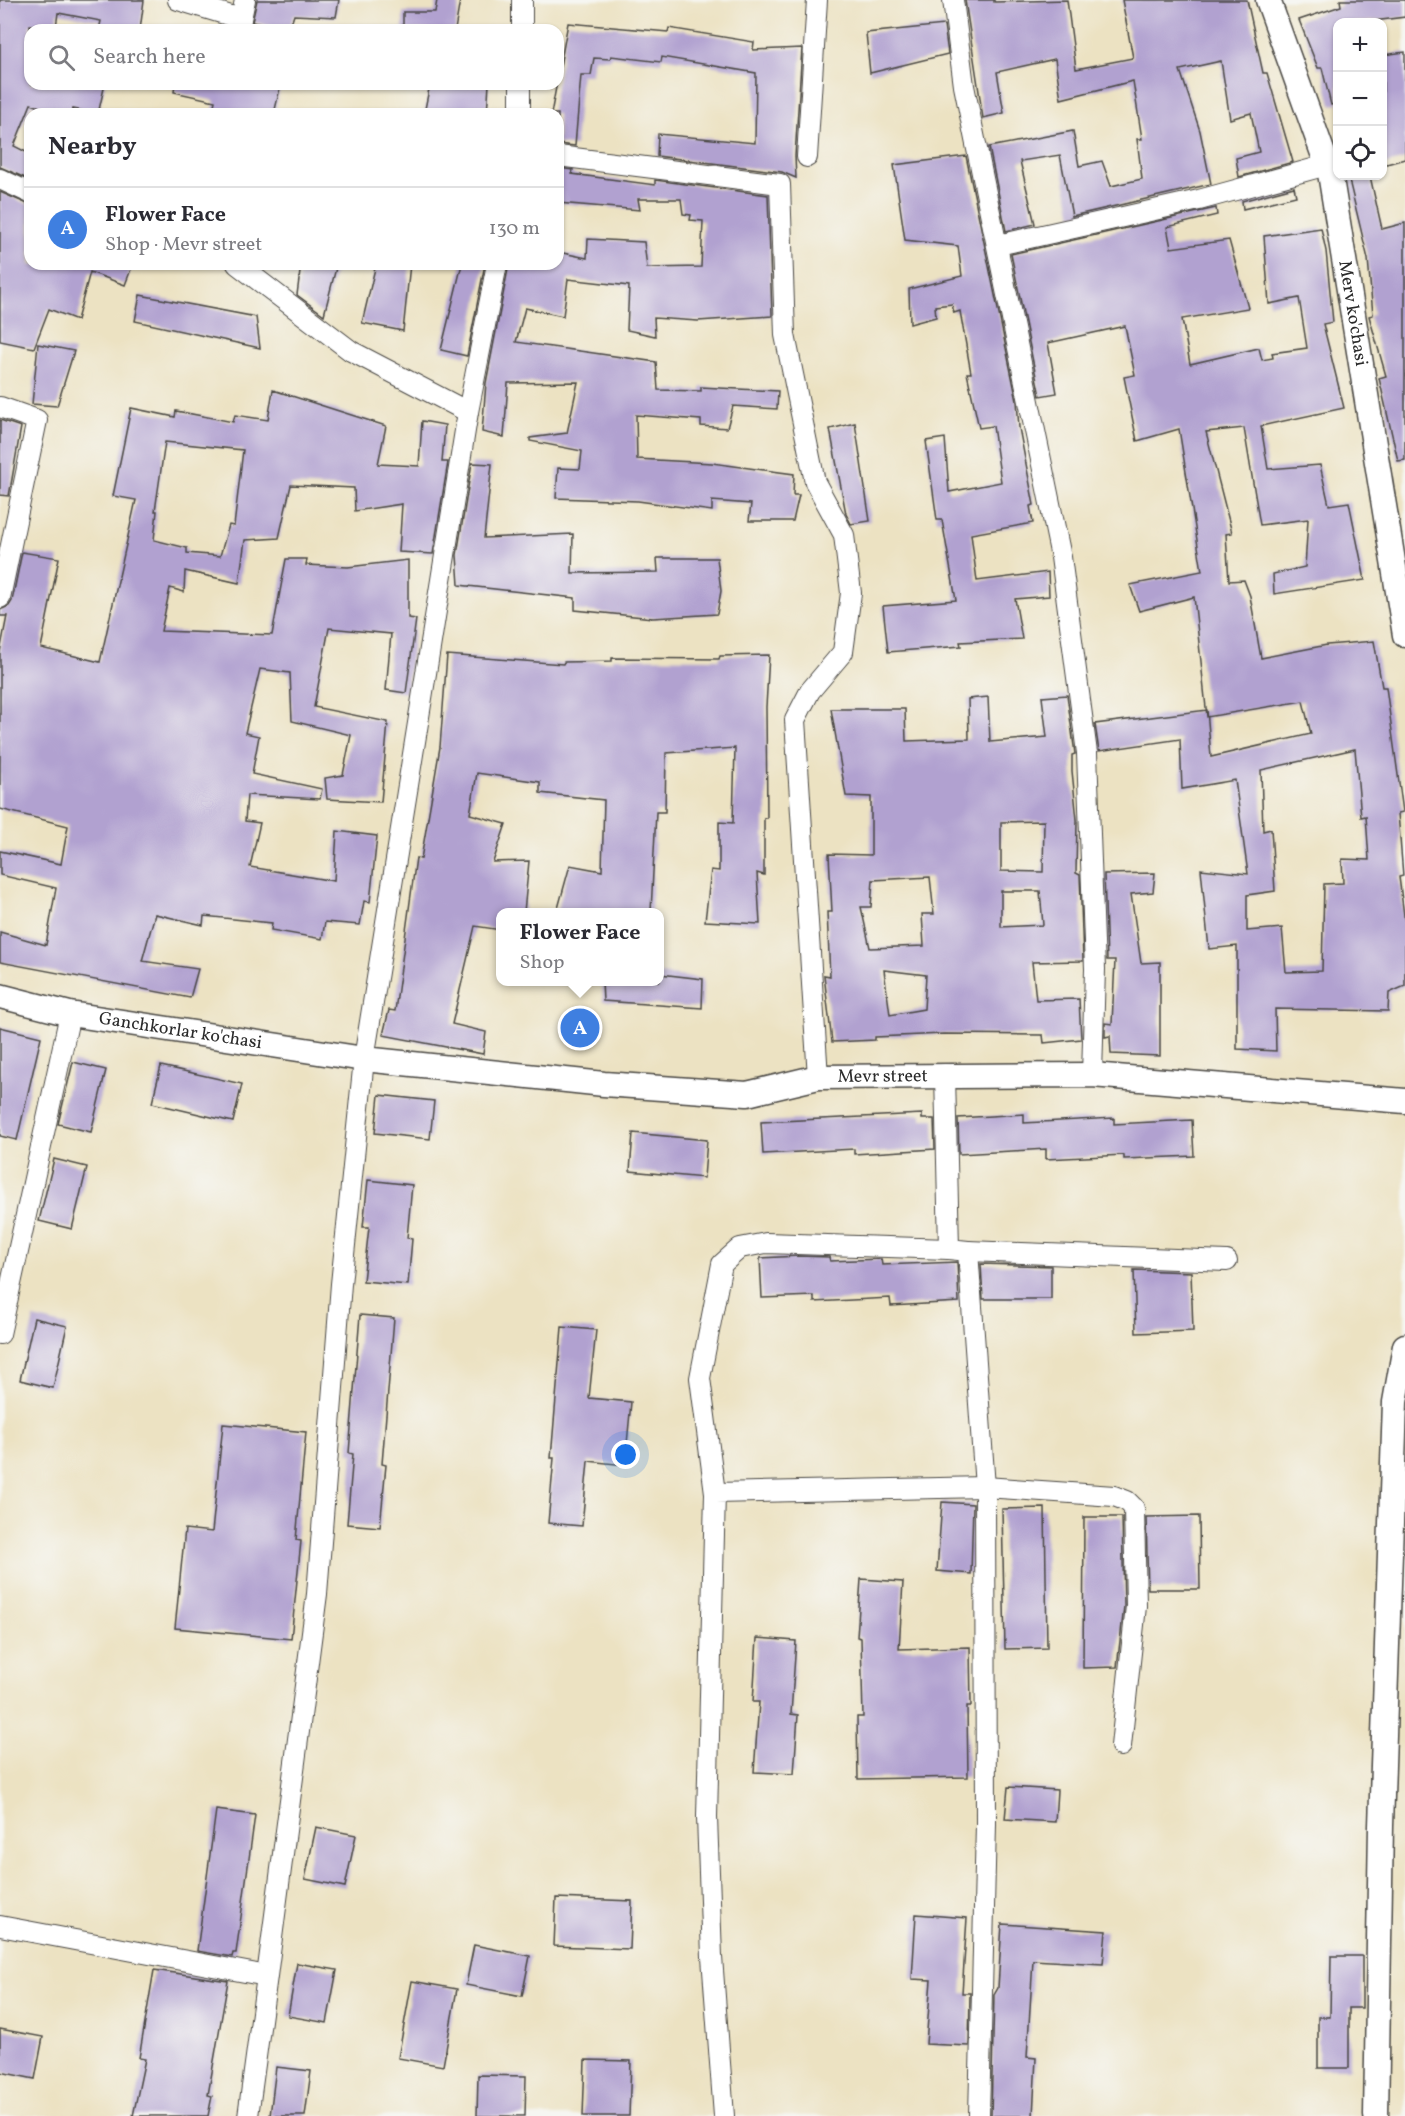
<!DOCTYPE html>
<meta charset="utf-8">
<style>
body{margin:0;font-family:Vollkorn,serif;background:#f2f2f3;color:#2b2b33}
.controls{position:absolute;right:18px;top:18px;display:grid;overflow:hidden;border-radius:12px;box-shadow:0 2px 4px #0004}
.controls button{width:54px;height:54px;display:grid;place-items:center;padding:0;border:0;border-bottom:2px solid #e1e1e2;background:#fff;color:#2b2b33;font:30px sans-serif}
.you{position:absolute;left:626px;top:1455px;width:21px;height:21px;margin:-15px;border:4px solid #fff;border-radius:50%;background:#1a73e8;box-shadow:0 0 0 9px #1a73e833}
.badge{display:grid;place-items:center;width:39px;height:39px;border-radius:50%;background:#b45309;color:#fff;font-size:20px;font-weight:700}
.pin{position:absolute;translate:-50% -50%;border:3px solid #fff;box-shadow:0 2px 6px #0006}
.popup{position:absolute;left:496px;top:908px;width:168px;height:78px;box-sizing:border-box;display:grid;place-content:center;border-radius:12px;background:#fff;filter:drop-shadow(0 2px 4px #0005);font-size:20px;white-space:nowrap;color:#7c7c81}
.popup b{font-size:22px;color:#2b2b33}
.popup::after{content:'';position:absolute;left:50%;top:100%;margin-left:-12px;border:12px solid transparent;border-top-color:#fff}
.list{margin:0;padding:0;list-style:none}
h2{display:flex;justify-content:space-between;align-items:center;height:78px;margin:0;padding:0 24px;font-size:26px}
h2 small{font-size:20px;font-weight:400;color:#7c7c81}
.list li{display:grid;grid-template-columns:39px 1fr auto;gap:18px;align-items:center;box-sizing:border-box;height:84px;padding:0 24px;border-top:2px solid #e1e1e2}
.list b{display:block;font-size:22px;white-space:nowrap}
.list p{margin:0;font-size:20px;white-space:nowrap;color:#7c7c81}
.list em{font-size:20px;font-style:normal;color:#7c7c81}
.icon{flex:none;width:33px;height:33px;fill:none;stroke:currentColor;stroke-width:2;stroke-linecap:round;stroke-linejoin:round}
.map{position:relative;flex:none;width:1405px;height:2116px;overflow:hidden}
.search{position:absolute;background:#fff;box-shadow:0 2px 4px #0004;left:24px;top:24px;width:540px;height:66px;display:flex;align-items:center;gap:15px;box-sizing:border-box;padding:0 21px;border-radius:18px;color:#7c7c81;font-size:22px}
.panel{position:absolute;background:#fff;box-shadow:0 2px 4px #0004;left:24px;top:108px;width:540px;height:162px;border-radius:18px}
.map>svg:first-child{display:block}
</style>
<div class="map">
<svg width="1405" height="2116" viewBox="0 0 1405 2116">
<rect width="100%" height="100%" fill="#f6f6f2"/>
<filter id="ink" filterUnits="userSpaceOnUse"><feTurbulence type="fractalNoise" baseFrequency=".0167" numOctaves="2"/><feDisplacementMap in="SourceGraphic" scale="12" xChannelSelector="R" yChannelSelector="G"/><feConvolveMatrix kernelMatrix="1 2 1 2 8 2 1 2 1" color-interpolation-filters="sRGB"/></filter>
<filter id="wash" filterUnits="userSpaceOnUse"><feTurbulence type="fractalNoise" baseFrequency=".008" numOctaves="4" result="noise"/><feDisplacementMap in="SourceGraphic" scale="24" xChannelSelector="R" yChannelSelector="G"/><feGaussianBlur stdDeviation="1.35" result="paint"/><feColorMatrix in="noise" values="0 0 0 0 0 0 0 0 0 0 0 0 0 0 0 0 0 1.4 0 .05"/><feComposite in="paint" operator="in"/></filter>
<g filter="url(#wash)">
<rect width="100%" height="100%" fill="#ece2c2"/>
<g id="blocks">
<g fill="#b1a1d0" fill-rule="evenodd">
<path d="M0,0H144L140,30H99L101,21L58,13L56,27L30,25V84H105L98,114L73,109L72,114H61L31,104L14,146L30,154V180L0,167Z"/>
<path d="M257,0H339L336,17L294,15L289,30L252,22Z"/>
<path d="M437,0H460L455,30H403V12H435Z"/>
<path d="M965,0H994V2L1067,0L1076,69L1133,58L1122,0H1247L1263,73H1267L1293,162L1239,177L1236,158L1259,152L1251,113L1230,119L1221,61L1180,70L1200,131L1211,184L1072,216L1060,155L1020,161L1035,224L1006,231L989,147L1073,131L1079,166L1102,161L1111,186L1142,179L1137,139H1142L1133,81L1061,99L1055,59L997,72L1004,113L983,118Z"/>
<path d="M1340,0H1405V17L1365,22H1338V104L1331,105L1322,68H1318L1299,20L1341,6Z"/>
<path d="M568,23L668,32L669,28L754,42L753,50L802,48L795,156L796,178L782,172L657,156L658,134L755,143L756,73L662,57L661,62L611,56L610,59L594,58L591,75H581L575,146L558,144V114H551Z"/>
<path d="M944,25L948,54L870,73L866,33Z"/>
<path d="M1405,52V159L1383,165V55Z"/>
<path d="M175,84H281L274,114H212L215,101L174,92Z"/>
<path d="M430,84H489L487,114H424Z"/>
<path d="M966,156L1017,401L1019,428L1034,505L1030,506L1033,523L971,534L977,581L1048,572L1049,596L1015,599L1022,639L960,642L961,646L888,652L883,606L956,600L942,520H937L926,441L945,438L949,492L1001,482L993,426L979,428L967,373H971L960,311L954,313L952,304L935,306L936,317L910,324L909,289L962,276L958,246L905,240L894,165Z"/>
<path d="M558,168L573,170L572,174L655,185V180L768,195L772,316L698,321L654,318L655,336L627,330L629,286L568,279L563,316L525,308L516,342L656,362L658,390L701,391V387L778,391L777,409L733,406L727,428L701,426V420L636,415L637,459L712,463L794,474L793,495H799L793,521H749L751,504L712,501V511L638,501L556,498L558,468L580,469L582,451L530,441V438L567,433L578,382L508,383L504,437L482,432L486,383L509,264H558V252L587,258L588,239L644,242L647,268L701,267L703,221L690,220L691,215L683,214L681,199H638L640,210L558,203Z"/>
<path d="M1348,176H1370L1382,229L1405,223V460L1398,461L1379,378L1386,376L1369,316L1373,315L1368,259Z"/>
<path d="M1294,187L1296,196L1243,209L1242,201Z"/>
<path d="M0,192L30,205V264H133L125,285L90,272L77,320L49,309L34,348L0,341Z"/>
<path d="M1216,208L1217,215L1167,227L1171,248L1229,240L1248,308L1182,319L1190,364L1259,348L1262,360L1273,358L1272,353L1307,348L1299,298L1269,304L1264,236L1321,228L1326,251L1333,322L1323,324L1344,408L1261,426L1268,469L1320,465L1329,505L1349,502L1365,580L1274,594L1273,574L1305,567L1308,519L1260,525L1244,428L1206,432L1232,533L1226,534L1229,581L1244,580L1250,596L1261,658L1327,645L1374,641L1382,687H1386L1403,812L1398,813L1403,876L1399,877L1405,923V986L1389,993L1388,1011L1275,1009L1276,1051L1237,1049V946L1209,949L1201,869L1248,874L1235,780L1182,789L1180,739L1099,751L1095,724L1207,710L1211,757L1311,734L1303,701L1207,717L1194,597L1139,611L1130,585L1202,571L1179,429L1137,441L1124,377L1135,375L1125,326L1048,343L1057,393L1040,396L1011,254ZM1355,749L1361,817L1366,816L1369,860L1342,859L1343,883L1324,884L1322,971L1286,972L1282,928L1247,931V895L1275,891L1271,829L1263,831L1261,770Z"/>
<path d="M301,264H337L324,315L297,295Z"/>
<path d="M376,264H410L403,331L362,323Z"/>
<path d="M462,264H485L467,356L441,350Z"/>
<path d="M140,295L256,317L260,348L135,321Z"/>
<path d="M38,344L74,351L57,406L32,404Z"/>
<path d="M273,390L386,426L378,464L419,466L422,421L445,425L442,462H448L433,554L399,552L402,504L355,511L354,488L291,485L279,538L245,540L239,583L185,571L184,592L170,588L161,631L272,635L286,559H307L306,565L348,567L408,560V618L416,619L406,693L386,690L391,634L329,628L314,707L388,722L381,802L327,799L325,778L343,775L351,735L292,721L290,673L260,669L245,733L259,736L252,774L322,789L320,799L247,795L245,821L260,823L250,867L334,881L337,831L377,836L370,902L364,901L360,925L325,922L322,939L271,930L272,923L204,916L203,925L155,914L142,961L198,969L190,998L0,962V932L46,945L56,888L0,875V851L61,864L68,826L0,809V652L7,616H0V610L9,606L12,601L22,552L59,558L41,648L100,662L136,500L113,496L131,408L175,417L176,411L233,422L235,415L268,420ZM165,442L243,450L234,526L229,525L220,556L187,553V548L154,540L157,511H155Z"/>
<path d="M0,420L21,427L9,496L0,495Z"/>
<path d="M855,423L870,521L851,524L846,514L830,429Z"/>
<path d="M472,463L492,464L484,538L573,534L572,573L658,572L657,558H717L721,591L717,614L653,618L575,610V598L459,585L457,555Z"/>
<path d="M447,655L563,664L564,662L612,661V658L719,659L720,656L769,655L766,707L767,818H764V875L757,873L760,924L705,921L711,870L719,871V822L733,823L735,748L666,753L665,812H656L651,912H557L570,865L602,871L604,800L540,793V782L477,773L470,814L506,824L493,862L529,861L524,912H501V930L475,926L452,1024L486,1032L483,1054L383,1035L389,1010L395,1011L416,858L421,859L440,747Z"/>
<path d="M1067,695L1075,754L1072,755V771L1077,820L1076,873L1080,875L1083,961L1032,962L1036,1000L1079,999L1081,1039L1044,1043L1043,1035L944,1034L875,1037V1040L832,1042L824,975L830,976L827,912H832L829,854L871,855V797L846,796L831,709H905L906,741L969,739L968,699L988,697L990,742L1047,737L1042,697ZM1044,821L1043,872L1001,871V822ZM930,877L934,914H922L924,946L870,948L861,907H871L873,880ZM1001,891H1040L1043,925L1001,927ZM884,970L926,975L924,1009L890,1015Z"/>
<path d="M1155,873L1153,892L1131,894L1141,963L1160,962V1056L1111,1054L1110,1036L1105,1037V1023L1112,1024L1115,960H1107L1104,874Z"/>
<path d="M660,974L703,979L702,1008L603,1001L602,981H660Z"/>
<path d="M0,1027L41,1037L17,1140L0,1136Z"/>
<path d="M73,1062L106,1070L91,1132L58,1124Z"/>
<path d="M161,1066L242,1084L233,1122L152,1103Z"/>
<path d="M379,1095L434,1101L430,1139L375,1133Z"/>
<path d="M922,1114V1119H934L935,1149L854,1154V1149L763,1154L761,1122Z"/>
<path d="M1024,1114V1123L1114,1118V1124L1192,1120L1194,1156L1124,1159V1155L1046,1159V1149L959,1154L958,1118Z"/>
<path d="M633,1133L707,1140L704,1178L630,1171Z"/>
<path d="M54,1159L87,1167L72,1229L39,1221Z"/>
<path d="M368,1180L412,1185L407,1238L412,1239L408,1285L363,1281L369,1227H363Z"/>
<path d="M799,1256L829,1257L830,1261L881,1259L882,1265L957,1262L959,1302L891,1306L890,1298L814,1302V1296L762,1298L760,1258Z"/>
<path d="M981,1264L1051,1266V1299H983Z"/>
<path d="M1134,1270L1191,1272L1193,1331L1136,1333Z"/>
<path d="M360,1315L394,1318L382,1464L386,1465L380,1527L347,1524L353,1454L349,1453Z"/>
<path d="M34,1318L67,1326L53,1388L20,1380Z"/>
<path d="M562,1327L596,1330L589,1398L631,1402L625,1465L588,1461L582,1526L548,1523L554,1458H551Z"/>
<path d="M223,1424L306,1432L296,1540L301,1541L291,1639L175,1628L185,1529L212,1532Z"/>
<path d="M942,1502L973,1504L971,1574L937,1571Z"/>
<path d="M1045,1508L1047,1648L1005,1649L1002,1509Z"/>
<path d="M1199,1516L1200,1589H1148L1146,1517Z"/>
<path d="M1084,1517H1122L1124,1606L1117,1667L1083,1668Z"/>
<path d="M861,1579L903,1582L899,1649L970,1647L971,1706H967L968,1777L858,1779L857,1717H863L861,1638L857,1637Z"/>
<path d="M757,1638L796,1641L791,1714L798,1715L794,1774L754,1772L759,1702H753Z"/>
<path d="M1008,1787L1057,1790L1055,1822L1005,1819Z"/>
<path d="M216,1810L255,1815L236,1953H233L232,1957L197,1951Z"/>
<path d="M316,1827L356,1835L345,1887L305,1879Z"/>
<path d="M556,1898L632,1901L630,1949L554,1946Z"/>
<path d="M916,1914L967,1918L962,1993H970L969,2046L926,2044L931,1980L912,1979Z"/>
<path d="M1002,1924L1106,1931L1103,1964L1033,1960L1027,2057L1036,2058L1033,2116H991L994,1995L998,1988Z"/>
<path d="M474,1945L530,1956L522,1996L466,1985Z"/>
<path d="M1331,1956H1362V2008H1349V2068H1318V2017H1330Z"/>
<path d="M297,1963L337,1970L327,2023L288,2016Z"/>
<path d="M154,1970L228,1981L208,2095L212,2096L208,2116H133L145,2059L139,2058Z"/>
<path d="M412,1981L457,1989L443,2066L398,2058Z"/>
<path d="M0,2029L43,2037L35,2079L0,2072Z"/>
<path d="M585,2060L631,2061L629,2116H583Z"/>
<path d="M276,2067L311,2071L305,2116H270Z"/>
<path d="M478,2075L526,2076L525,2116H477Z"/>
</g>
</g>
</g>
<g filter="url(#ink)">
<use href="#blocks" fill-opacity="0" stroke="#484642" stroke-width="1.5"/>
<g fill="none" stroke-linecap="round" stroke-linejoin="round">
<defs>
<g id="minor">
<path d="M178,0L241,19L237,30"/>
<path d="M953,0L964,86L1061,557L1087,753L1095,969L1092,1075"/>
<path d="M241,19L245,0"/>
<path d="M522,30V0"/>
<path d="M520,114V84"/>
<path d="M558,156L780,184L785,335L815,482L844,535L851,593L843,652L810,691L795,720L818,1077"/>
<path d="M807,157L817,0"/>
<path d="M0,179L30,193"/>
<path d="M998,245L1199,200L1327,165"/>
<path d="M237,264L351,351L468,412"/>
<path d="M0,407L37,420L0,598"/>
<path d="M945,1074L949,1249L968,1251L985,1487L986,1824L979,2116"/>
<path d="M968,1251L1227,1261"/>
<path d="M0,1334L70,1014"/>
<path d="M715,1493L700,1378L722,1264L740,1248L766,1243L949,1249"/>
<path d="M0,1926L267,1976L317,1594L341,1284L364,1059L468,412L497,264"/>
<path d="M248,2116L267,1976"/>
<path d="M724,2116L712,1957L707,1817L715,1493L985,1487L1114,1496L1127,1501L1134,1508L1136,1606L1121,1746"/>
</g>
<g id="tertiary">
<path id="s1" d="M1268,0L1330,173L1405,635"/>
<path id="s2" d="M0,996L70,1014L364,1059L604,1084L747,1094L818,1077L1092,1075L1405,1101"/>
<path d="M1376,2116L1381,1826L1395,1402L1405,1346"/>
</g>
</defs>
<use href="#minor" stroke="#484642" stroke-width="22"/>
<use href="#tertiary" stroke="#484642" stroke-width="27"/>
<use href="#minor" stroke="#fff" stroke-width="20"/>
<use href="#tertiary" stroke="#fff" stroke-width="24"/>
</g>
</g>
<g text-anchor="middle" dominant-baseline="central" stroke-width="5" stroke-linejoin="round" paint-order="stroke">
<g font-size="18" fill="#2b2b2b" stroke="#f6f6f2">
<text stroke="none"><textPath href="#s1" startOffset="326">Merv ko'chasi</textPath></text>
<text stroke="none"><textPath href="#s2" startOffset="184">Ganchkorlar ko'chasi</textPath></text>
<text stroke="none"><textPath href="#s2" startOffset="892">Mevr street</textPath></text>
</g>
</g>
</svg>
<div class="controls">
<button>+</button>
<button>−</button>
<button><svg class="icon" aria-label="locate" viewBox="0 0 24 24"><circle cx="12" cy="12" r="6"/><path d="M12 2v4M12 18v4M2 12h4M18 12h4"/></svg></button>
</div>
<div class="you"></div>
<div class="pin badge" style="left:580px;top:1028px;background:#3f7fe0">A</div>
<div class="popup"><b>Flower Face</b>Shop</div>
<div class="search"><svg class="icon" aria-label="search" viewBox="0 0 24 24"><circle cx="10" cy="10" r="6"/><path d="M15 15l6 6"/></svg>Search here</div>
<section class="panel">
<h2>Nearby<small></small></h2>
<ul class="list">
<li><span class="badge" style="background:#3f7fe0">A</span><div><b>Flower Face</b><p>Shop · Mevr street</p></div><em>130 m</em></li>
</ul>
</section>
</div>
